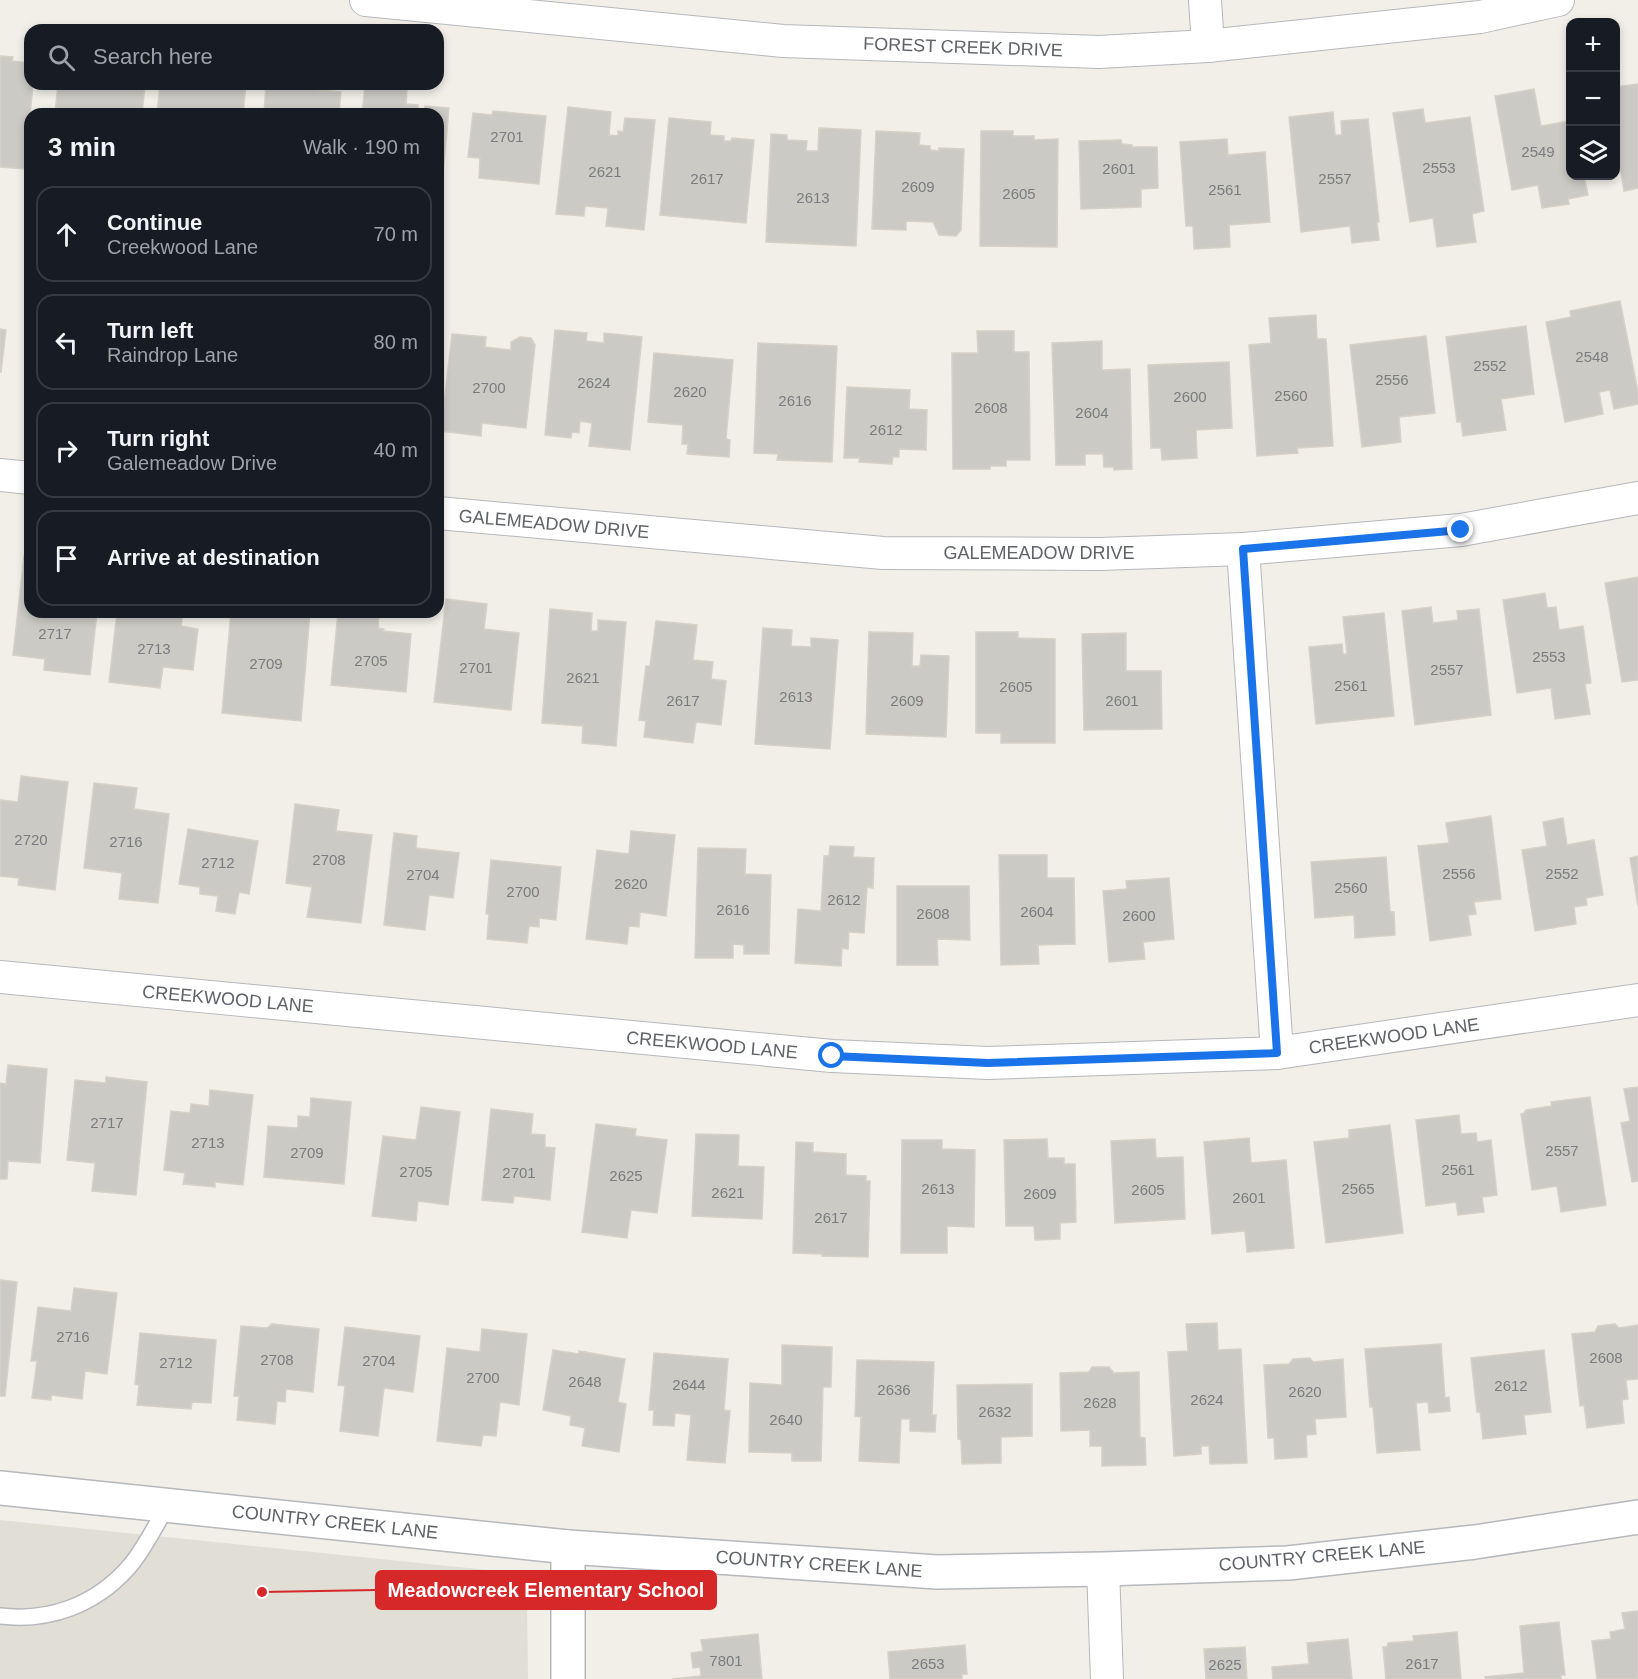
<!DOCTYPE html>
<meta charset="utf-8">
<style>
body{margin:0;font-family:Helvetica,sans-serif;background:#20242c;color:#f1f3f6}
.controls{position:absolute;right:18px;top:18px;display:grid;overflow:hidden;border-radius:12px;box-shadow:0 3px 9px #0003}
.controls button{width:54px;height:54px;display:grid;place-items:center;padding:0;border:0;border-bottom:2px solid #363941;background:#171b24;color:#f1f3f6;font:30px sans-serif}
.stop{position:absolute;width:18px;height:18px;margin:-14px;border:4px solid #1a73e8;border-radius:50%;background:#fff}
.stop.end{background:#1a73e8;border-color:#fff;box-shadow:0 2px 6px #0008}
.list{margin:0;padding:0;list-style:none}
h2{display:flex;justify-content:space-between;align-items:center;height:78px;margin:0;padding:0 24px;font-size:26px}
h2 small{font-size:20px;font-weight:400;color:#9ea1a6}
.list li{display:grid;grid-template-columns:39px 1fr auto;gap:18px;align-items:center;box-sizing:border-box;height:96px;margin:0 12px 12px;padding:0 12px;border:2px solid #363941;border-radius:18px}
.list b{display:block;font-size:22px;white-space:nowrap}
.list p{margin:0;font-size:20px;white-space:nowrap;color:#9ea1a6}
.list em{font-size:20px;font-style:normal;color:#9ea1a6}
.icon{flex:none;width:33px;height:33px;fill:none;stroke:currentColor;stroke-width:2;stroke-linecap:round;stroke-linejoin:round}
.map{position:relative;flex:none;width:1638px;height:1679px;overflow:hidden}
.search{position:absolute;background:#171b24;box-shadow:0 3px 9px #0003;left:24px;top:24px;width:420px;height:66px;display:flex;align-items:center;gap:15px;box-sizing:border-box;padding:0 21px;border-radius:18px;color:#9ea1a6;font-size:22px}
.panel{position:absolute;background:#171b24;box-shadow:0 3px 9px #0003;left:24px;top:108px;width:420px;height:510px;border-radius:18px}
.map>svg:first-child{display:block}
</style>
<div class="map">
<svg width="1638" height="1679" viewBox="0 0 1638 1679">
<rect width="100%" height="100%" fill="#f1efe8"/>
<path fill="#e1ded6" d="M0,1520L507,1572L520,1583L527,1600L528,1679H0Z"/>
<g fill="#cccac5" stroke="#d6d1c6" stroke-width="1.5">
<path d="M0,56L13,57L12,61L30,63V84H33L25,169L0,167Z"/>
<path d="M58,84H145L142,114H55Z"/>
<path d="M160,84H202L201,87L214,89L215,84H246L243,114H157Z"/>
<path d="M266,84L318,86V90L341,92L339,114H264Z"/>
<path d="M1638,84V188L1624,191L1621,172L1616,173V87Z"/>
<path d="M365,86L407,90L406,104L418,105V109H425V106L449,108L441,194H438V114H362Z"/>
<path d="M1534,89L1541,126L1570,121V176H1584L1588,195L1568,199L1569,204L1542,208L1538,185L1512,190L1495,96Z"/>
<path d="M568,107L611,112L609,135L618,136V131L623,132L625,118L655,120L644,230L606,226L608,208L585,206L584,216L556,214Z"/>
<path d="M1423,109L1425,123L1470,117L1484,211L1472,214L1476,242L1437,247L1433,218L1410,222L1393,113Z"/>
<path d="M493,111L546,116L539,184L479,178L480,158L468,157L473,113L492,115Z"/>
<path d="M1333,112L1335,135H1342L1341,121L1368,119L1379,222H1377L1379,240L1352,243L1350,226L1301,232L1289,117Z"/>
<path d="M669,118L711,122L710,135L724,136V141H731L732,138L754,140L746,223L660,215Z"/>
<path d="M819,128L861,130L856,246L766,242L771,134L787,135V140L807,141L806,151H818Z"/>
<path d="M876,131L920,133L919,145L930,146V150L939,151V148L964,149L961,230L956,236L939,235L933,222L906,221V230L872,229Z"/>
<path d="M981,131H1013V136H1034V140L1058,139L1057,247L980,246Z"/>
<path d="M1227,139L1228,155L1265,152L1270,222L1229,225L1230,247L1194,249L1193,226H1186L1180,142Z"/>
<path d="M1121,140L1122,144L1132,145V147H1157L1158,188L1141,189V207L1081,209L1079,141Z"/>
<path d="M1620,301L1638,392V404L1614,409L1610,390L1599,392L1603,414L1565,422L1546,322L1571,317L1570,311Z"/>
<path d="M1316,315L1317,339H1326L1333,446L1297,448L1298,453L1257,456L1249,345L1271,343L1269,318Z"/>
<path d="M1526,326L1534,394L1501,399L1506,430L1463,436L1461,422H1457L1446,337Z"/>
<path d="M0,329L6,330L1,372H0Z"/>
<path d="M555,330L587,333L586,341L604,343V333L642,337L630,450L589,446L592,423L580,421L579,433L572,432L571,438L545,435Z"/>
<path d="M977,331H1014V352H1029L1030,460H1006V466H990V469H953L952,353H978Z"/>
<path d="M452,334L486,337L485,347L511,350V342L520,337L531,338L535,345L526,428L482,423L481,436L441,431Z"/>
<path d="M1426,336L1435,413L1399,417L1401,442L1362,447L1350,345Z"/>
<path d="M1102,341V370L1130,369L1132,469L1114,470L1113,467H1104L1103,454H1085V465H1056L1052,343Z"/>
<path d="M758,343L837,346L832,462L777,460L778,454L754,453Z"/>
<path d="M654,353L733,360L726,439L730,440L729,457L687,454L688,444H682L683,425L648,422Z"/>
<path d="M1229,362L1232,428L1196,430L1197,458L1162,460L1161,448H1151L1148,365Z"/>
<path d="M847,387L910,390L909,409L927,410L926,450L899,449V457H893L892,464L859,462L860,458H844Z"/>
<path d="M24,556L30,557V612H97L90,675L44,670L45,659L13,655Z"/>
<path d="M1638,577V680L1622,682L1605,583Z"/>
<path d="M1545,593L1547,608L1556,607L1559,630L1583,626L1591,683L1585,684L1590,714L1555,719L1551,688L1517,693L1503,600Z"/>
<path d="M446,599L487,604L484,629L519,633L511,710L434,702Z"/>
<path d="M1431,607L1433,623L1458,620L1457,611L1479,609L1491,715L1415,725L1402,611Z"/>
<path d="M550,609L592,613L591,631H598V620L626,622L616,746L582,743L583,726L542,723Z"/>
<path d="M123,612H183L181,626L198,629L193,670L163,667L160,688L109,682L117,613Z"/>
<path d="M231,612H310L301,721L222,713Z"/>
<path d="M338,612H379L378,628L384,629L383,631L411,634L406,692L331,685Z"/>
<path d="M1384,613L1394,716L1316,724L1309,647L1342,644L1343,654H1347L1343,617Z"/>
<path d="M656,621L697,625L693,660L713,662L711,679L726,681L721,725L696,722L693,743L644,737L646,721L639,720L646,666H650Z"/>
<path d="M763,628L792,630L791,646L811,647V638L838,640L830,749L755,744Z"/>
<path d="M869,632L913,633L912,666H920L921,655L949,656L946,737L866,734Z"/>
<path d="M976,632H1018V638L1055,639V743H1001V733H976Z"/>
<path d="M1126,633V671H1161L1162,729L1084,730L1082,634Z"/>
<path d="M21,776L68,782L55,890L18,885L19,878L0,876V800L18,802Z"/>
<path d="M94,783L137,788L134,809L169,814L158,903L119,899L122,873L84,868Z"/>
<path d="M295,804L339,810L336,831L372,835L361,923L307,917L312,887L286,883Z"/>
<path d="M1491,816L1501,899L1474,902L1476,914L1468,915L1471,935L1430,941L1418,846L1449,843L1446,823Z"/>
<path d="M1563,818L1567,845L1594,840L1603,895L1586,898L1587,905L1574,907L1576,924L1535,931L1522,850L1547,846L1543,822Z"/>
<path d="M188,829L258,841L249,894L239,892L235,914L216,911L218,896L200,894V887L179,884Z"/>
<path d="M631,831L675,835L666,916L640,912L639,927L629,926L627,944L586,939L597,850L629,854Z"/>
<path d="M394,833L417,836L416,848L459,853L453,898L429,895L425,930L384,925Z"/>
<path d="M830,846L854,847L853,857L874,858L873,888L867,887L864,933L849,932L848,949L842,948L841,966L795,963L798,909L821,911L824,856H829Z"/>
<path d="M698,848L746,849L745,874L771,875L769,954H744V945L733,944V958H695Z"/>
<path d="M999,855H1047V878H1074L1075,944L1038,945L1039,964L1001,965Z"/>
<path d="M1638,856V906L1630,858Z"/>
<path d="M1386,857L1390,912H1394L1395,935L1355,938L1354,915L1315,918L1311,862Z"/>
<path d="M491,860L561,867L556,920L539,918V927L529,926L527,943L487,939L489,914H486Z"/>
<path d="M1169,878L1174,939L1143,942L1145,959L1109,962L1103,891L1127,889L1126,881Z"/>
<path d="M897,886H969L970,940L937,939L938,965H897Z"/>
<path d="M8,1065L47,1069L40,1163L8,1161L7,1179H0V1083L6,1084Z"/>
<path d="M106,1077L147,1082L136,1195L92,1191L95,1163L67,1160L75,1080L106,1083Z"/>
<path d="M1638,1087V1181L1632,1182L1621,1123L1630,1121L1624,1089Z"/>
<path d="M210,1090L253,1095L243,1185L215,1182V1187L183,1184L185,1173L164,1170L171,1111L190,1113L191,1104L209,1106Z"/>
<path d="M1590,1097L1606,1205L1561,1212L1557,1186L1532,1190L1521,1114L1524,1113L1526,1110L1552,1106L1551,1102Z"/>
<path d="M311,1098L351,1102L344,1184L264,1177L268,1126L298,1128V1116L310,1117Z"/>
<path d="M421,1107L460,1112L448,1205L418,1201L416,1221L372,1216L383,1136L416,1140Z"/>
<path d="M491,1109L533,1114L531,1134L545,1135V1147L555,1148L550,1200L514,1196L513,1203L482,1200Z"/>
<path d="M1459,1115L1461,1134L1476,1133L1477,1142L1491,1140L1497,1195L1482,1197L1484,1212L1458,1215L1456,1202L1426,1206L1416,1120Z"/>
<path d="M596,1124L636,1129L635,1136L667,1140L657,1213L631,1210L627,1238L582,1232Z"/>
<path d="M1390,1125L1403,1233L1326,1243L1314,1142L1349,1138V1130Z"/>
<path d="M696,1134L739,1135L738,1166L764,1167L762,1219L692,1216Z"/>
<path d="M1249,1138L1251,1163L1286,1160L1294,1248L1247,1252L1245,1231L1212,1234L1204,1142Z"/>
<path d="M1047,1139L1048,1158H1064V1164H1075L1076,1222L1060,1223V1239L1035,1240L1034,1226H1006L1004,1140Z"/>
<path d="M1155,1139L1156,1158L1183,1157L1185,1219L1115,1223L1111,1141Z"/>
<path d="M902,1140H942V1149L975,1150L974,1227L947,1226V1253H901Z"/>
<path d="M796,1142L813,1143V1152L846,1154V1175L866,1176V1181H870L868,1257L822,1256V1254L793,1253Z"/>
<path d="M0,1280L17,1282L5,1396H0Z"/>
<path d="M74,1288L117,1293L107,1374L85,1371L82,1399L51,1395V1400L32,1398L37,1361H31L38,1307L71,1311Z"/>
<path d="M1217,1323L1218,1350L1241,1349L1247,1463L1210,1464L1209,1446H1201V1454L1174,1456L1168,1352L1188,1351L1186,1324Z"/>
<path d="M272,1324L319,1329L313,1392L286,1389L285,1402L277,1401L275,1424L237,1420L239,1396H234L241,1326L267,1328Z"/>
<path d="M1615,1324L1619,1328L1638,1325V1379L1626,1380L1628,1399L1622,1400L1624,1423L1587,1428L1584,1405L1580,1406L1572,1334L1595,1332L1598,1326Z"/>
<path d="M345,1327L420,1336L413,1392L384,1388L378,1436L340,1431L345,1386L338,1385Z"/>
<path d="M482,1329L527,1334L519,1405L500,1402L496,1436L483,1435L481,1446L437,1441L447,1348L480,1352Z"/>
<path d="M140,1333L216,1340L211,1403L192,1402L191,1409L137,1405L139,1385L135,1384Z"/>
<path d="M1441,1344L1445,1398L1449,1397L1450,1411L1429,1413L1428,1402L1416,1403L1420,1450L1377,1453L1373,1407H1370L1365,1349Z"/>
<path d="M782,1345L832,1347L831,1387H823L821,1461H792V1453L749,1452L750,1383L782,1385Z"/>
<path d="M553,1350L579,1354V1351L625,1359L618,1402L626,1404L619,1452L582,1446L585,1428L570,1425L571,1416L543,1410Z"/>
<path d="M1544,1350L1551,1412L1524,1415L1526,1434L1483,1439L1480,1412H1477L1471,1358Z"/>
<path d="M654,1353L728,1359L724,1410L730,1411L725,1463L687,1460L691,1415L675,1413L674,1426L653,1425L654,1410H649Z"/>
<path d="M1310,1358L1313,1362L1343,1359L1346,1417L1315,1419L1316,1434L1306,1435L1307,1457L1275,1459L1274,1438H1268L1264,1365L1289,1364L1293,1359Z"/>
<path d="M857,1360L934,1362L932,1415H936L935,1432L910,1431V1419H901L899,1463L859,1461L861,1417L855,1416Z"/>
<path d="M1092,1367H1109L1114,1373L1139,1372L1140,1437L1145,1438L1146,1465L1102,1466V1446H1090V1430L1061,1431L1060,1373L1089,1372Z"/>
<path d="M1032,1384V1436L1001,1437V1463L962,1464L961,1440L958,1439L957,1385Z"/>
<path d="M1638,1611V1679H1597L1592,1641L1611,1639L1610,1632L1625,1629L1622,1613Z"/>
<path d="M1559,1622L1565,1675H1561V1679H1486L1485,1677L1524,1673L1520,1626Z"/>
<path d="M1457,1632L1461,1679H1386L1383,1647H1387L1388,1643L1414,1641L1413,1636Z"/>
<path d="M758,1634L762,1679H672L701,1676L700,1667L693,1668L691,1653L703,1651L701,1640Z"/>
<path d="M1348,1639L1352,1679H1273L1272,1667L1309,1664L1307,1643Z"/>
<path d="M965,1645L967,1674H962V1679H890L888,1652Z"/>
<path d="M1245,1647L1247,1679H1206L1204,1649Z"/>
</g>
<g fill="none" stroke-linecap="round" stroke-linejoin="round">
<defs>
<path id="service" d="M0,1616C49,1622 95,1605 128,1568C143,1552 156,1524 168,1505"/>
<g id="minor">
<path d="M366,0L783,41L1099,52L1208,46L1480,17L1558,0"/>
<path d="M1205,0L1208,46"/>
<path d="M0,475L30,478"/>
<path d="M438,513L883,553L1100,554L1243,549L1461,530L1638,498"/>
<path d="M1243,549L1277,1053"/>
<path d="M0,977L832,1056L988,1063L1277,1053L1638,1000"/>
<path d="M1103,1569L1107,1679"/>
</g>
<g id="tertiary">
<path d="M0,1488L568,1547L937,1572L1103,1569L1288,1563L1475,1542L1638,1517"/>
<path d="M568,1679V1547"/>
</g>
</defs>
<use href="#service" stroke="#b5b8bc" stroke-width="18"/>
<use href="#minor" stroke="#b5b8bc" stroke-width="34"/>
<use href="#tertiary" stroke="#b5b8bc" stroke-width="36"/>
<use href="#service" stroke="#fff" stroke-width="15"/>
<use href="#minor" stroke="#fff" stroke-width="32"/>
<use href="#tertiary" stroke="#fff" stroke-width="33"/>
</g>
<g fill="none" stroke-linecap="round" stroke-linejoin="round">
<path stroke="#1a73e8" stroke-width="8" d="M832,1056L988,1063L1277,1053L1243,549L1461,530"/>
</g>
<g text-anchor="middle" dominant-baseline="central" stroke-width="5" stroke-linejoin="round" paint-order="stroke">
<g font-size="15" fill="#7a7d7f">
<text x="507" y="136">2701</text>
<text x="1538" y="151">2549</text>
<text x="1439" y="167">2553</text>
<text x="1119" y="168">2601</text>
<text x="605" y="171">2621</text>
<text x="707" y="178">2617</text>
<text x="1335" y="178">2557</text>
<text x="918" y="186">2609</text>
<text x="1225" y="189">2561</text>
<text x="1019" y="193">2605</text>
<text x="813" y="197">2613</text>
<text x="1592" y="356">2548</text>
<text x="1490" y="365">2552</text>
<text x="1392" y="379">2556</text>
<text x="594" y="382">2624</text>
<text x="489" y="387">2700</text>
<text x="690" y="391">2620</text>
<text x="1291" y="395">2560</text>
<text x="1190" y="396">2600</text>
<text x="795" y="400">2616</text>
<text x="991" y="407">2608</text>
<text x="1092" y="412">2604</text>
<text x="886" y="429">2612</text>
<text x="55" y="633">2717</text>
<text x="154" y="648">2713</text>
<text x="1549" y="656">2553</text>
<text x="371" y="660">2705</text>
<text x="266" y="663">2709</text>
<text x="476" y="667">2701</text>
<text x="1447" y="669">2557</text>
<text x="583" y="677">2621</text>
<text x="1351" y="685">2561</text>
<text x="1016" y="686">2605</text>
<text x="796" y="696">2613</text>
<text x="683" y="700">2617</text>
<text x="907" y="700">2609</text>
<text x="1122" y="700">2601</text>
<text x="31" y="839">2720</text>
<text x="126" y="841">2716</text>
<text x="329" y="859">2708</text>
<text x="218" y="862">2712</text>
<text x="1459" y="873">2556</text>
<text x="1562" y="873">2552</text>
<text x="423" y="874">2704</text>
<text x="631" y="883">2620</text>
<text x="1351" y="887">2560</text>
<text x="523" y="891">2700</text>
<text x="844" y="899">2612</text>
<text x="733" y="909">2616</text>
<text x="1037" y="911">2604</text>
<text x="933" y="913">2608</text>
<text x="1139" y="915">2600</text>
<text x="107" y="1122">2717</text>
<text x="208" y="1142">2713</text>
<text x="1562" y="1150">2557</text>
<text x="307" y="1152">2709</text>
<text x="1458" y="1169">2561</text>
<text x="416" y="1171">2705</text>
<text x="519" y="1172">2701</text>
<text x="626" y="1175">2625</text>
<text x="938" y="1188">2613</text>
<text x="1358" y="1188">2565</text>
<text x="1148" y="1189">2605</text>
<text x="728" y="1192">2621</text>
<text x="1040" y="1193">2609</text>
<text x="1249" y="1197">2601</text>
<text x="831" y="1217">2617</text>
<text x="73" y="1336">2716</text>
<text x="1606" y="1357">2608</text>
<text x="277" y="1359">2708</text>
<text x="379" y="1360">2704</text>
<text x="176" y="1362">2712</text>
<text x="483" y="1377">2700</text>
<text x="585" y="1381">2648</text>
<text x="689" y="1384">2644</text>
<text x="1511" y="1385">2612</text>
<text x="894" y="1389">2636</text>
<text x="1305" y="1391">2620</text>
<text x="1207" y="1399">2624</text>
<text x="1100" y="1402">2628</text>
<text x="995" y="1411">2632</text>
<text x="786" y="1419">2640</text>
<text x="726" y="1660">7801</text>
<text x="928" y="1663">2653</text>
<text x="1422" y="1663">2617</text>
<text x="1225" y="1664">2625</text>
</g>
<g font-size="18" fill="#5f6368" stroke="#fff">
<text transform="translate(963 47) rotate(2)">FOREST CREEK DRIVE</text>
<text transform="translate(554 524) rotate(5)">GALEMEADOW DRIVE</text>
<text x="1039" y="553">GALEMEADOW DRIVE</text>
<text transform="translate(228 999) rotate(5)">CREEKWOOD LANE</text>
<text transform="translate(1394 1036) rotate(-8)">CREEKWOOD LANE</text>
<text transform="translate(712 1045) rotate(5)">CREEKWOOD LANE</text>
<text transform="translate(335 1522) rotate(6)">COUNTRY CREEK LANE</text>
<text transform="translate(1322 1556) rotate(-5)">COUNTRY CREEK LANE</text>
<text transform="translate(819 1564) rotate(4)">COUNTRY CREEK LANE</text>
</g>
</g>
<path fill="none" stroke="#d62828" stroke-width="2" d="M262 1592L376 1590"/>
<circle fill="#d62828" stroke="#fff" stroke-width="2" cx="262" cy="1592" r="6"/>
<rect fill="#d62828" stroke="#d62828" stroke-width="2" x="376" y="1571" width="340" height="38" rx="6"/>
<g font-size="20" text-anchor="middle" font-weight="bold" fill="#fff">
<text x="546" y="1597">Meadowcreek Elementary School</text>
</g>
</svg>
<div class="controls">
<button>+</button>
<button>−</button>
<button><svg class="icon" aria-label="layers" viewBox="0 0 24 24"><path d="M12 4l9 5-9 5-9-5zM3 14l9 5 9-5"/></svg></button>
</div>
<div class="stop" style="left:832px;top:1056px"></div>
<div class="stop end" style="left:1461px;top:530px"></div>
<div class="search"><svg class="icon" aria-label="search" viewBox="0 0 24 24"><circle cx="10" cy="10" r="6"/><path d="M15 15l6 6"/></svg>Search here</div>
<section class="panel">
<h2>3 min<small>Walk · 190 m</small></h2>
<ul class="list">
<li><svg class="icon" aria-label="ahead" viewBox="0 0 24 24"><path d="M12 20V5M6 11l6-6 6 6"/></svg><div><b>Continue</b><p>Creekwood Lane</p></div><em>70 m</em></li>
<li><svg class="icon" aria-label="left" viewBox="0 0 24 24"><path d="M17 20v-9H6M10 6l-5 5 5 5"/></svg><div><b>Turn left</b><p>Raindrop Lane</p></div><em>80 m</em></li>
<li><svg class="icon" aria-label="right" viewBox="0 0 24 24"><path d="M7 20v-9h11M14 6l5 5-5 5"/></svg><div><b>Turn right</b><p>Galemeadow Drive</p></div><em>40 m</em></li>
<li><svg class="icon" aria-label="arrive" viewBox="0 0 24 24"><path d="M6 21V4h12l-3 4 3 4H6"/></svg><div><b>Arrive at destination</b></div></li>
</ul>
</section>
</div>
